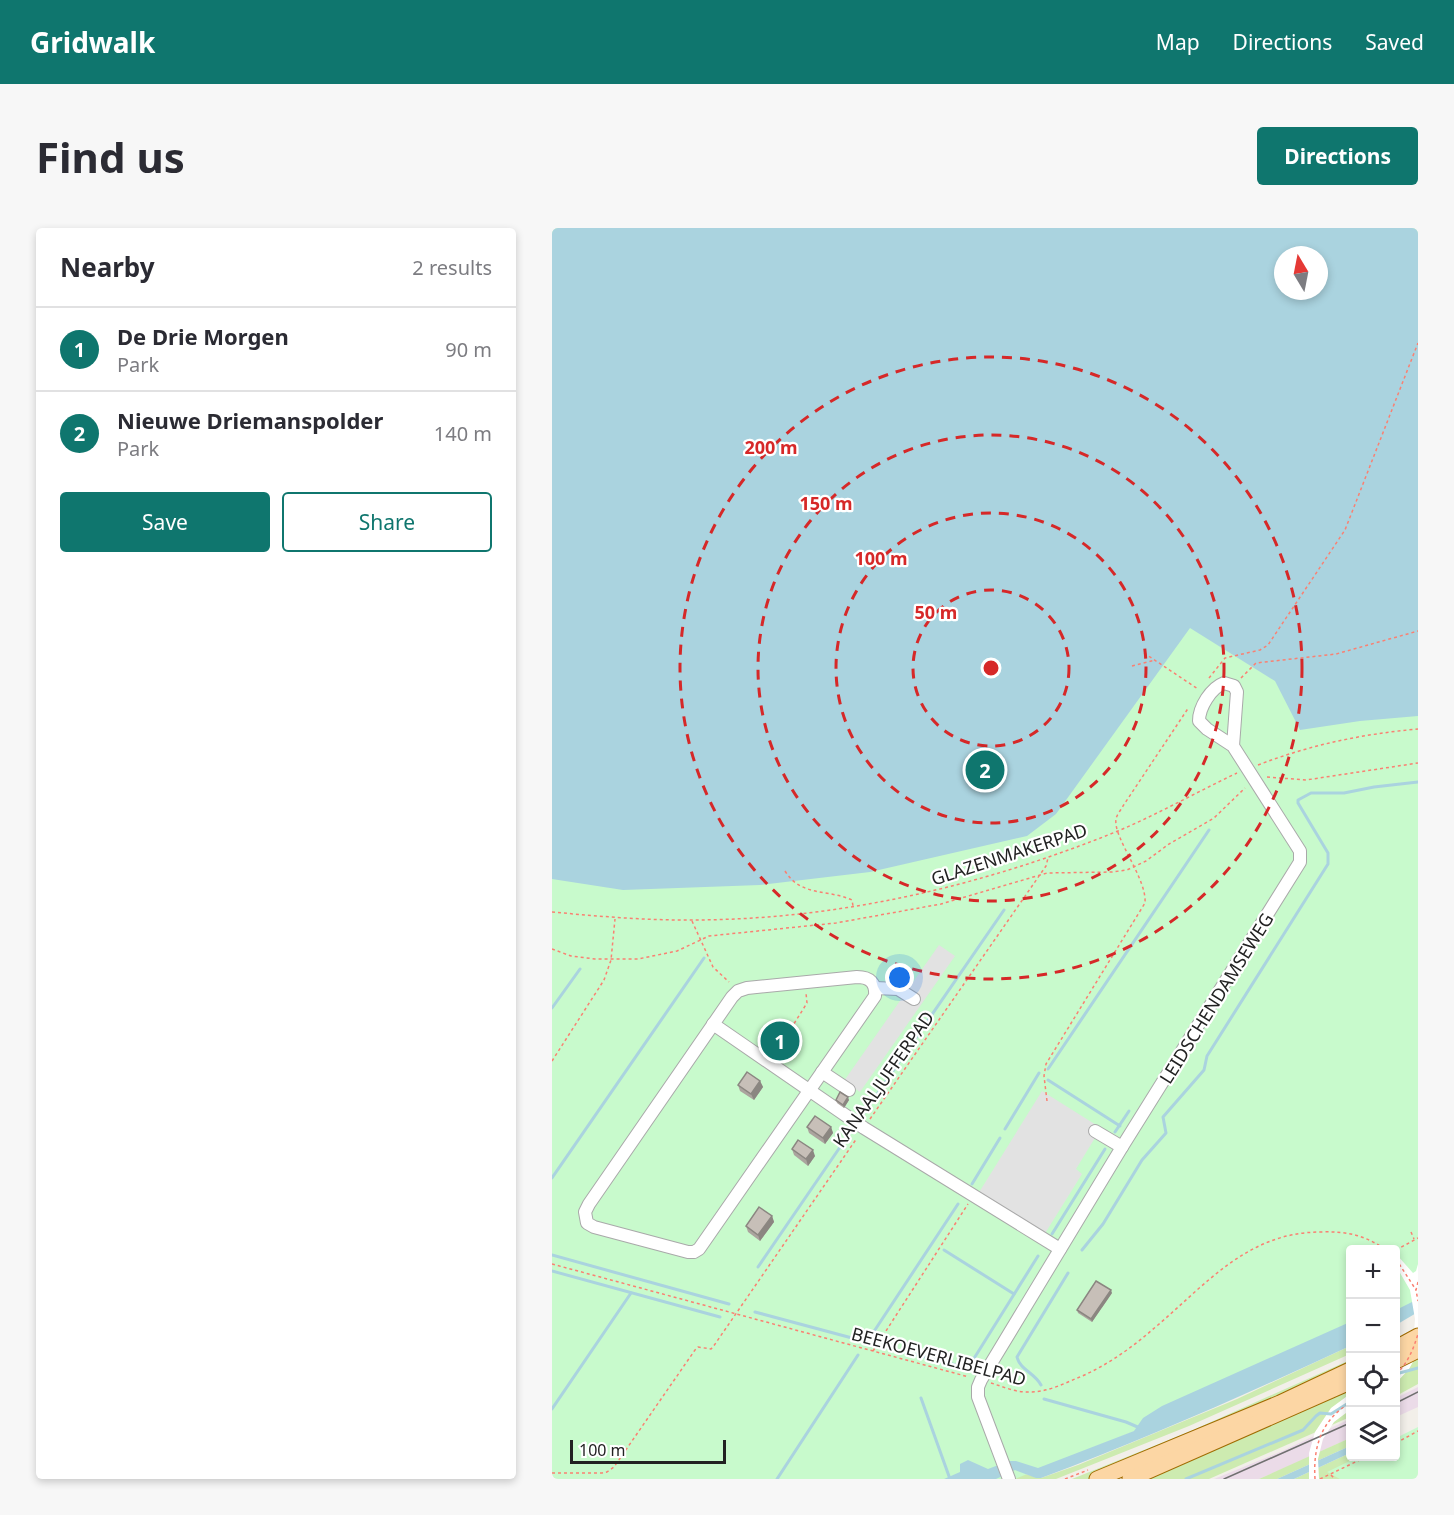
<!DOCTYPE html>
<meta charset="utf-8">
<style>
body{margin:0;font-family:"Noto Sans",sans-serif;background:#f7f7f7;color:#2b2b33}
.controls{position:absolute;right:18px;bottom:18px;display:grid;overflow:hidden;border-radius:6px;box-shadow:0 3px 9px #0003}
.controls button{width:54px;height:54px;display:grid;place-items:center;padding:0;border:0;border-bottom:2px solid #e1e1e2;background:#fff;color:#2b2b33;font:30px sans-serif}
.compass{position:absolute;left:722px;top:18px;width:54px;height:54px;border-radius:50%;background:#fff;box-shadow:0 3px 9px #0003;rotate:350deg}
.scale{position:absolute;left:18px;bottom:15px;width:156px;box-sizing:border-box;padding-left:6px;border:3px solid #222;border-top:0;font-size:16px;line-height:21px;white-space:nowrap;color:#222;-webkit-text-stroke:4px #fff;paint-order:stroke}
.you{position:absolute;left:348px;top:750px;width:21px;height:21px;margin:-15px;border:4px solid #fff;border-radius:50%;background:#1a73e8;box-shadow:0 0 0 9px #1a73e833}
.badge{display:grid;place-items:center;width:39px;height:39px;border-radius:50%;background:#0f766e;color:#fff;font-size:20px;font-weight:700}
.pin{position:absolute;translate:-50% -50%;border:3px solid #fff;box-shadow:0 2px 6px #0006}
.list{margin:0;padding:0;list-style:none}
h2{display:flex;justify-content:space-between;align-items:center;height:78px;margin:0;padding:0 24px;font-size:26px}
h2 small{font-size:20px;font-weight:400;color:#7c7c81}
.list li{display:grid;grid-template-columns:39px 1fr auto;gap:18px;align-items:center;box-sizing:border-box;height:84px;padding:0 24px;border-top:2px solid #e1e1e2}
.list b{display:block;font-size:22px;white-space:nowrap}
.list p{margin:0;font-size:20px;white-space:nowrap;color:#7c7c81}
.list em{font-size:20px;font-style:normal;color:#7c7c81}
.actions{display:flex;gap:12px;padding:18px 24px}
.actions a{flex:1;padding:14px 0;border:2px solid #0f766e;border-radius:6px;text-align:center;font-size:21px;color:#0f766e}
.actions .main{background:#0f766e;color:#fff}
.icon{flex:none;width:33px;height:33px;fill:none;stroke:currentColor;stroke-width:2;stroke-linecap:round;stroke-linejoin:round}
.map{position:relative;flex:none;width:866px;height:1251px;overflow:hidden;border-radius:6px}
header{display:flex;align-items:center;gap:36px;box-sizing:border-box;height:84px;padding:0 30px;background:#0f766e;color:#fff}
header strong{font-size:28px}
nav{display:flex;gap:33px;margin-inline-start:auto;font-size:21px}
.intro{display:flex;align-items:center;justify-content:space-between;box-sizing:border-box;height:144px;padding:0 36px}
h1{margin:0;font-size:42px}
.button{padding:15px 27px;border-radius:6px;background:#0f766e;color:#fff;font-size:21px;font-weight:700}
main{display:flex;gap:36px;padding:0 36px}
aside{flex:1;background:#fff;border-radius:6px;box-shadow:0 3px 9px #0003}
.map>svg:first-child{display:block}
</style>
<header>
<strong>Gridwalk</strong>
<nav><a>Map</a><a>Directions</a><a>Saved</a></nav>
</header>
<div class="intro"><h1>Find us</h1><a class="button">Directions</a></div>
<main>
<aside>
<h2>Nearby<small>2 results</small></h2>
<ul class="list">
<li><span class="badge">1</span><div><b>De Drie Morgen</b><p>Park</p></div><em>90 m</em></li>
<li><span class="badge">2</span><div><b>Nieuwe Driemanspolder</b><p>Park</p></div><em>140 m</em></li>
</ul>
<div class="actions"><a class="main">Save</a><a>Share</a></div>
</aside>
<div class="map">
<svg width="866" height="1251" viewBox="0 0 866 1251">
<rect width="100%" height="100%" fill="#f2efe9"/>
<g fill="#ebdbe8">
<path d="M866,1159V1179L844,1189V1170Z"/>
<path d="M798,1191V1210L735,1239L707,1251H662L728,1224Z"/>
</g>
<g fill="#cdebb0">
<path d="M798,1118V1126L637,1198L504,1251H462L466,1244L489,1250L526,1237L685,1171Z"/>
<path d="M866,1126V1156L844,1168V1137Z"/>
<path d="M798,1132V1138L561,1241L537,1251H520L639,1203Z"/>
<path d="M798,1158V1189L657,1251H587Z"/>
<path d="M798,1210V1218L725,1251H707Z"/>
<path d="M798,1225V1228L808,1229L799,1251H742Z"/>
</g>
<g fill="#c8facc" fill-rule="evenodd">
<path d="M0,0H866V1077L844,1089V1022H798V1111L603,1195L463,1251H0ZM731,27H767V63H731Z"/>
<path d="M866,1199V1251H788L775,1244L806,1229L844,1228V1210Z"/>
</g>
<g fill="#e2e2e2">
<path d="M387,717L403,728L308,864L292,853Z"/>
<path d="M490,863L549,900L524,941L530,946L492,1007L426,966Z"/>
</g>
<g fill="#aad3df" fill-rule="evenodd">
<path d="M0,0H866V488L808,493L748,502L723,453L638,400L504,586L475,608L318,644L208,657L71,662L0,651ZM731,27H767V63H731Z"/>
<path d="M866,1071V1084L844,1097V1082Z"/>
<path d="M798,1094V1118C697,1165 594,1211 489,1250H484L463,1242L444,1251H392L408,1244V1236L416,1232L436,1241L457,1233H464L486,1240L582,1203L591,1190L610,1178Z"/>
<path d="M798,1218V1225L742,1251H725Z"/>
</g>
<g fill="#fff">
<path d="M845,1027L861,1045L864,1043L866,1036V1125L857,1141L844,1155V1139L862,1104L863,1091L858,1062L844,1038V1028Z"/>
<path d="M798,1166V1182L782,1194L771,1211L766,1231L767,1251H757V1225L763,1204L779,1180Z"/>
</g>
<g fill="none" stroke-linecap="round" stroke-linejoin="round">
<g stroke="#aad3df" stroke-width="3">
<path d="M0,780L28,741"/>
<path d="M496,841L657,602"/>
<path d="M496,852L568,898"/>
<path d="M310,888L452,682"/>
<path d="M453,901L487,845"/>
<path d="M563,904L577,883"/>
<path d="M0,950L152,730"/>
<path d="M420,956L448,910"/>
<path d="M500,1006L553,921"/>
<path d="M392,1022L462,1066"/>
<path d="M530,1022L551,996L590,932L614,905L611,889L652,842L655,828L776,636V625L746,575V572L759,565H792L822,559L866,554"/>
<path d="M0,1027L177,1076"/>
<path d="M206,1039L297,906"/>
<path d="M0,1043L168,1089"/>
<path d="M203,1084L315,1114L406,976"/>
<path d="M337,1120L416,1140L486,1028"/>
<path d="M844,1146L866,1140"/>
<path d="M489,1157C483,1145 468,1142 465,1129L516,1045"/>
<path d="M369,1170L398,1251"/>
<path d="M492,1171L574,1194L588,1200"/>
<path d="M0,1181L79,1065"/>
<path d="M225,1251L306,1127"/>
<path d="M634,1251L751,1202L764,1188L768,1185L779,1186L798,1174"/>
</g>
<defs>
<g id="minor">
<path d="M305,749C318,749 324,755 323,768L147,1021L142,1024H136L42,999L35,995L33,984L37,976L180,769L186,763L195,760Z"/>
<path d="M323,760L346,761L362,771"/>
<path d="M161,796L312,900L508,1021"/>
<path d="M270,844L297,862"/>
<path d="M543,903L570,919"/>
<path d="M457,1251L426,1169V1159L429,1152L570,919L748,634V623L681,518L655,501L647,493C647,479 659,460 672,455L682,458L685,464L681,518"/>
</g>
<g id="major">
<path d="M844,1120L866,1108"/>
<path d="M844,1133L866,1122"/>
<path d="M545,1251L728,1175L798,1142"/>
<path d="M578,1251L798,1154"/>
</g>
</defs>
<use href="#minor" stroke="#a9a9a9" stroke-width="14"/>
<use href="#major" stroke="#a06b00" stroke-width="17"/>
<g stroke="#fa8072" stroke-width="1.5" stroke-dasharray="3 3" stroke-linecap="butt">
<path d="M592,425L646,461"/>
<path d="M580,438L603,432"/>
<path d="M657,450L673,430L708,422L716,417L793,302L866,115"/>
<path d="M689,450L704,435L784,426L866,403"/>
<path d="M706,537C758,517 810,506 866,501"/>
<path d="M715,549L754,552L866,535"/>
<path d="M233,643C249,669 276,661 300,672L301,678"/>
<path d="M0,684C44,688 88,692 132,692C281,693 428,659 566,603C606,586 645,564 685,545"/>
<path d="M140,693L161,739L177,754"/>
<path d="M0,721L19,728L43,731H86L125,723L157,708L284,695L389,676L495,645L560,644L575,642L594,633L617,616L662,590L693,560"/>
<path d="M223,826L255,775L254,765"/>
<path d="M0,833L52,752L59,732L63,691"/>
<path d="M495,873L492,848L494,836L593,675C595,650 561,610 564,591C565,586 569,582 571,578L637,479"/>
<path d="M318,891L494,638L496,630"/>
<path d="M859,1004L862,1011"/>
<path d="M844,1022L866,1010"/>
<path d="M844,1031L864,1062"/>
<path d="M0,1036L417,1149"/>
<path d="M866,1054L864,1062L866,1073"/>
<path d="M321,1123L416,976"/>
<path d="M439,1155C452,1159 465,1165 479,1164C494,1164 509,1157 523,1151C551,1140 577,1122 600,1102C653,1058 694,1004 769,1004C794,1003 813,1007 834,1022"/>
<path d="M844,1215L866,1203"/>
<path d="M0,1245H50L55,1244L62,1239L143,1122L146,1119L159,1121L161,1119L305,910"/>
<path d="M779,1247L783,1251"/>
<path d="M513,1251L536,1242"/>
<path d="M768,1251L816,1228"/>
</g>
<use href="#minor" stroke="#fff" stroke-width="12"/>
<use href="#major" stroke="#fcd6a4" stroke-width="15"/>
<g stroke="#707070" stroke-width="1.5">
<path d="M844,1175L866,1164"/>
<path d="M672,1251L798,1195"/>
</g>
<g stroke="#fa8072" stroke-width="1.5" stroke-dasharray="3 3" stroke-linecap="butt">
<path d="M844,1146C856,1135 861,1122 866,1106"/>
<path d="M763,1251C761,1219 769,1192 798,1175"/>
</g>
</g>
<g fill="#aba49e">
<path d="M208,853L211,859L202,872L188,863L186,857Z"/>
<path d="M284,872H297L292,880L285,875Z"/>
<path d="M255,899H279L281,905L273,916L257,905Z"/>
<path d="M240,921L263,928L256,938L242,927Z"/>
<path d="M220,988L222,994L208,1013L196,1004L194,998Z"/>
<path d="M560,1065L540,1094L526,1085L525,1082Z"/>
</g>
<g fill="#8b8681">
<path d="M208,853L211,859L202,872L199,866Z"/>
<path d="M296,869L297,872L292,880L291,877Z"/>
<path d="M279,899L281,905L273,916L271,910Z"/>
<path d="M261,922L263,928L256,938L254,931Z"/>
<path d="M220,988L222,994L208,1013L206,1007Z"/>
<path d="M559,1062L560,1065L540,1094L539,1091Z"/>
</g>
<g fill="#c7bfb8" stroke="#8b8681" stroke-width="1.5">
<path d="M195,844L208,853L199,866L186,857Z"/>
<path d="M288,864L296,869L291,877L284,872Z"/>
<path d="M263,888L279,899L271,910L255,899Z"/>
<path d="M246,912L261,922L254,931L240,921Z"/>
<path d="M207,979L220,988L206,1007L194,998Z"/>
<path d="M544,1053L559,1062L539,1091L525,1082Z"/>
</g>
<g fill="none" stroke="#d62828" stroke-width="3" stroke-dasharray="10 8">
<circle cx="439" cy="440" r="78"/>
<circle cx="439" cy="440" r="155"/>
<circle cx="439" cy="440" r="233"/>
<circle cx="439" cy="440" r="311"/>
</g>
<g text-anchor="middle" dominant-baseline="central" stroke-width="4.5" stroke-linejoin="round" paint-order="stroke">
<g font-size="18" fill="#222" stroke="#fff">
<text transform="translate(457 626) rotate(-18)">GLAZENMAKERPAD</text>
<text transform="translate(664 770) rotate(-58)">LEIDSCHENDAMSEWEG</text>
<text transform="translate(331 851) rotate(-55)">KANAALJUFFERPAD</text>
<text transform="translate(387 1128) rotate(15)">BEEKOEVERLIBELPAD</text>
</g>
</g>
<circle cx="439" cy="440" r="9" fill="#d62828" stroke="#fff" stroke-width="3"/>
<g font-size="18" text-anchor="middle" font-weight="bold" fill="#d62828" stroke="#fff" stroke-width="4.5" stroke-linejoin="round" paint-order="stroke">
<text x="219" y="226">200 m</text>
<text x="274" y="282">150 m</text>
<text x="329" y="337">100 m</text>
<text x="384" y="391">50 m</text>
</g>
</svg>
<div class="controls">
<button>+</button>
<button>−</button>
<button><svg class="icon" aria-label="locate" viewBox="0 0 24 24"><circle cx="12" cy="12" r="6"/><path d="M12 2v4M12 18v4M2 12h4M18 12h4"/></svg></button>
<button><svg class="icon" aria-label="layers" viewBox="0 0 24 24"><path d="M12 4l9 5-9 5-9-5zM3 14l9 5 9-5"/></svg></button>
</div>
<svg class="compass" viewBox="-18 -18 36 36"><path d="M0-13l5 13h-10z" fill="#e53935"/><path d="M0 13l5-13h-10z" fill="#7c7c81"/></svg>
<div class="scale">100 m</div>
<div class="you"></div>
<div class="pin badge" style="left:228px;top:813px">1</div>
<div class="pin badge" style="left:433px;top:542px">2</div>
</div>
</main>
